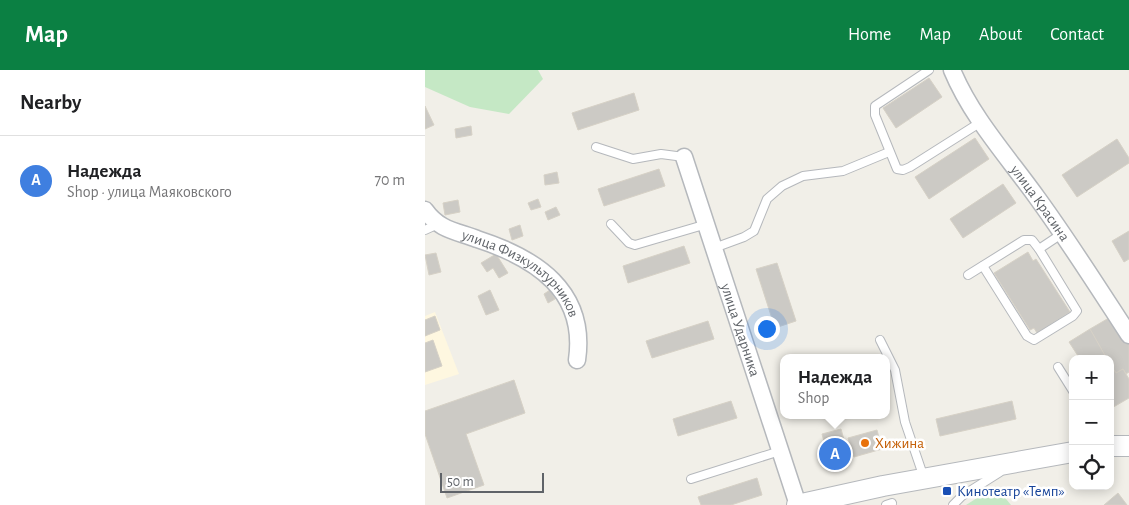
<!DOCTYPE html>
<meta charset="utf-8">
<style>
body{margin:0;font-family:"Alegreya Sans",sans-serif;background:#f2f2f2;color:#202124}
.controls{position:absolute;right:15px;bottom:15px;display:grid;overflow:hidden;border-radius:10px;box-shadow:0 2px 12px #0003}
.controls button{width:45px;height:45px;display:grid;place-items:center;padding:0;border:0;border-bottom:1px solid #e0e0e0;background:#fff;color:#202124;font:25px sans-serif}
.scale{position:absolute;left:15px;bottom:12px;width:104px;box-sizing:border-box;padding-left:5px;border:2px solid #5f6368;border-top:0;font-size:14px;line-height:18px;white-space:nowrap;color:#5f6368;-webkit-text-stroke:4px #fff;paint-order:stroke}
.you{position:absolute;left:341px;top:258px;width:18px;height:18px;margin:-12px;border:4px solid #fff;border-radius:50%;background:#1a73e8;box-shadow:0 0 0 8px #1a73e833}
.badge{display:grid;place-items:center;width:32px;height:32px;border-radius:50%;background:#0b8043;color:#fff;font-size:16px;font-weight:700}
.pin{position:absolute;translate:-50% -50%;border:2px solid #fff;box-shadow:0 1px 5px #0006}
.popup{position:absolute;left:355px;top:284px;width:110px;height:65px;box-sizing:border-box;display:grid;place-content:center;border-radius:10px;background:#fff;filter:drop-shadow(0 1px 4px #0005);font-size:16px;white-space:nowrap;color:#757577}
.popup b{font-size:19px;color:#202124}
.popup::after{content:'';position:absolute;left:50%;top:100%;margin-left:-10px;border:10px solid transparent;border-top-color:#fff}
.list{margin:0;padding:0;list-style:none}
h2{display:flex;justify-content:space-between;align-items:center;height:65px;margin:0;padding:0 20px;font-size:21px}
h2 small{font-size:16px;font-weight:400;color:#757577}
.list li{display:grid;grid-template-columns:32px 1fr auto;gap:15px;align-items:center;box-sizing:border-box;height:90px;padding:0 20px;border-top:1px solid #e0e0e0}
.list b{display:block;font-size:19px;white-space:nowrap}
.list p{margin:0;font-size:16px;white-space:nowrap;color:#757577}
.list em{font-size:16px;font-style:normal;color:#757577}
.icon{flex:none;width:28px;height:28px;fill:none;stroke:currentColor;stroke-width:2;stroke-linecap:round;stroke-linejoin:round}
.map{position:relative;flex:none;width:704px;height:435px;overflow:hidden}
header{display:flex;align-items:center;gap:30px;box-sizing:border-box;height:70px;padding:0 25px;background:#0b8043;color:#fff}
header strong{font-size:24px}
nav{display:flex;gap:28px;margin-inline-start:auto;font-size:18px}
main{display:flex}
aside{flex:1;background:#fff}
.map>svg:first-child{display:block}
</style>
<header>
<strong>Map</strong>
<nav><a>Home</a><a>Map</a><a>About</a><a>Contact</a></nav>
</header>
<main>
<aside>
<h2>Nearby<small></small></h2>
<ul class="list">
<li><span class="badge" style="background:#3f7fe0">A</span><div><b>Надежда</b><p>Shop · улица Маяковского</p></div><em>70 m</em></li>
</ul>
</aside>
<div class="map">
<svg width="704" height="435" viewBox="0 0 704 435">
<rect width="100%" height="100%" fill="#f1efe8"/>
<path fill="#fef7e0" d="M10,242L34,304L0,315V246Z"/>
<g fill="#c5e8c5">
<path d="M0,0H113L118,9L84,44L45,37L0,17Z"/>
<path d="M560,423H576L586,435H541Z"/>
</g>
<g fill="#cccac5" stroke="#d6d1c6">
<path d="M504,8L517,27L471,58L458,38Z"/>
<path d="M209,23L214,40L153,60L147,43Z"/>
<path d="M0,36L9,55L0,59Z"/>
<path d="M46,56L47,65L31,68L30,59Z"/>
<path d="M550,68L564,89L504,129L490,107Z"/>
<path d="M692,69L704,88V93L652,127L637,105Z"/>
<path d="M234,99L240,116L179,136L173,119Z"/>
<path d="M132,102L134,113L120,115L119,105Z"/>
<path d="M578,114L591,133L538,168L525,149Z"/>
<path d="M113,129L116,137L106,140L103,133Z"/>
<path d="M33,130L35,142L20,145L18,133Z"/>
<path d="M131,137L135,145L123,150L120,142Z"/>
<path d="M95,155L98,166L87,170L84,159Z"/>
<path d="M704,161V189L699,192L687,171Z"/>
<path d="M259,176L265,193L203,213L198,196Z"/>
<path d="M603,182L608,191L611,189L645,242L612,263L609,258L605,260L569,203Z"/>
<path d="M11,183L16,202L4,205L0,185Z"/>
<path d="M71,184L83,203L74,208L68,198L62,202L56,193Z"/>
<path d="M352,193L371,251L350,258L331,199Z"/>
<path d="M65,220L74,240L61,245L53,226Z"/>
<path d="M125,220L130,229L123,233L119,224Z"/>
<path d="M689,245L704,269V302L701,304L698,299L691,303L685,294V289H682L665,259Z"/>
<path d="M10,246L15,260L0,266V250Z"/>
<path d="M283,251L289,269L227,288L221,271Z"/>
<path d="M665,259L682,289H655L644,272Z"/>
<path d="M8,270L17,296L0,302V273Z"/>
<path d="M685,294L691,303L698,299L704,309V328L685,339Z"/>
<path d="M89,310L100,343L41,364L59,415L22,428L0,364V341Z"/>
<path d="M306,331L312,348L253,366L248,349Z"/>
<path d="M587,331L591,349L515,366L511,349Z"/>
<path d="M416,359L424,388L405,394L397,364Z"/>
<path d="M452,360L457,379L429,387L423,368Z"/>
<path d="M332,408L337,425L306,435H276L273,427Z"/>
<path d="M693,423L702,435H679Z"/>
</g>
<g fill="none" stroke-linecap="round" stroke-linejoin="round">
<defs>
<g id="service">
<path d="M504,0L450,36V45L472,99L478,100L485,97L556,52"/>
<path d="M171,77L208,89L236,84L259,87"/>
<path d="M186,154L204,173L210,175L282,154"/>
<path d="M0,160L13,154"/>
<path d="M289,178L319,167L329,161L342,129L357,116L378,106L418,101L464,82"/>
<path d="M558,196L602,266L609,270L648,246L652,241L614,179"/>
<path d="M543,205L599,170H607L614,179L638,163"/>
<path d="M455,270L470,300L480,352L499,408"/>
<path d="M633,297L648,321"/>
<path d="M266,409L355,381"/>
<path d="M461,435L467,433"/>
<path d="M528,435L537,426L575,402"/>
</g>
<g id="minor">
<path id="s1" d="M527,0C547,48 583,87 613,129C645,173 674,219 704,265"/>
<path id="s2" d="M259,87L373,435"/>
<path id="s3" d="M0,140C14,160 31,161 52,169C111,188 162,221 152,290"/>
</g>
<g id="tertiary">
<path d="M685,376H704"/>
<path d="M372,435L458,416L648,382"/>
</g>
</defs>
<use href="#service" stroke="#b5b8bc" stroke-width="10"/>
<use href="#minor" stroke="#b5b8bc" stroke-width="19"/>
<use href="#tertiary" stroke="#b5b8bc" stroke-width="22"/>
<use href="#service" stroke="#fff" stroke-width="8"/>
<use href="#minor" stroke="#fff" stroke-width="16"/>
<use href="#tertiary" stroke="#fff" stroke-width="20"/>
</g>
<circle fill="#e8710a" stroke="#fff" stroke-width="2" cx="440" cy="373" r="5"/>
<rect fill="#1a4fb4" stroke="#fff" stroke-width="2" x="517" y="416" width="10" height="10" rx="2.5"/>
<g text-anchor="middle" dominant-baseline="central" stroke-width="5" stroke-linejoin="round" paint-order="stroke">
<g font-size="15" fill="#5f6368" stroke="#fff">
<text stroke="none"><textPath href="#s1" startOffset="160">улица Красина</textPath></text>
<text stroke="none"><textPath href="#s3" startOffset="118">улица Физкультурников</textPath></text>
<text stroke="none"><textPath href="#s2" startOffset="182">улица Ударника</textPath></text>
</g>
<g font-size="15" fill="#c56008" stroke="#fff" text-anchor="start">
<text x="450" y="373">Хижина</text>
</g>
<g font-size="15" fill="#164399" stroke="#fff" text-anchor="start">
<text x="532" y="421">Кинотеатр «Темп»</text>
</g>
</g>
</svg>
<div class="controls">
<button>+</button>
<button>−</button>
<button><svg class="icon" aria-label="locate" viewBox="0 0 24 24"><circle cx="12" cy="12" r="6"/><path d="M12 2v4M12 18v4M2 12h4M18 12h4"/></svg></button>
</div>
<div class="scale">50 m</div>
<div class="you"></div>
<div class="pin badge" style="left:410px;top:384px;background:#3f7fe0">A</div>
<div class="popup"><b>Надежда</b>Shop</div>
</div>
</main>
